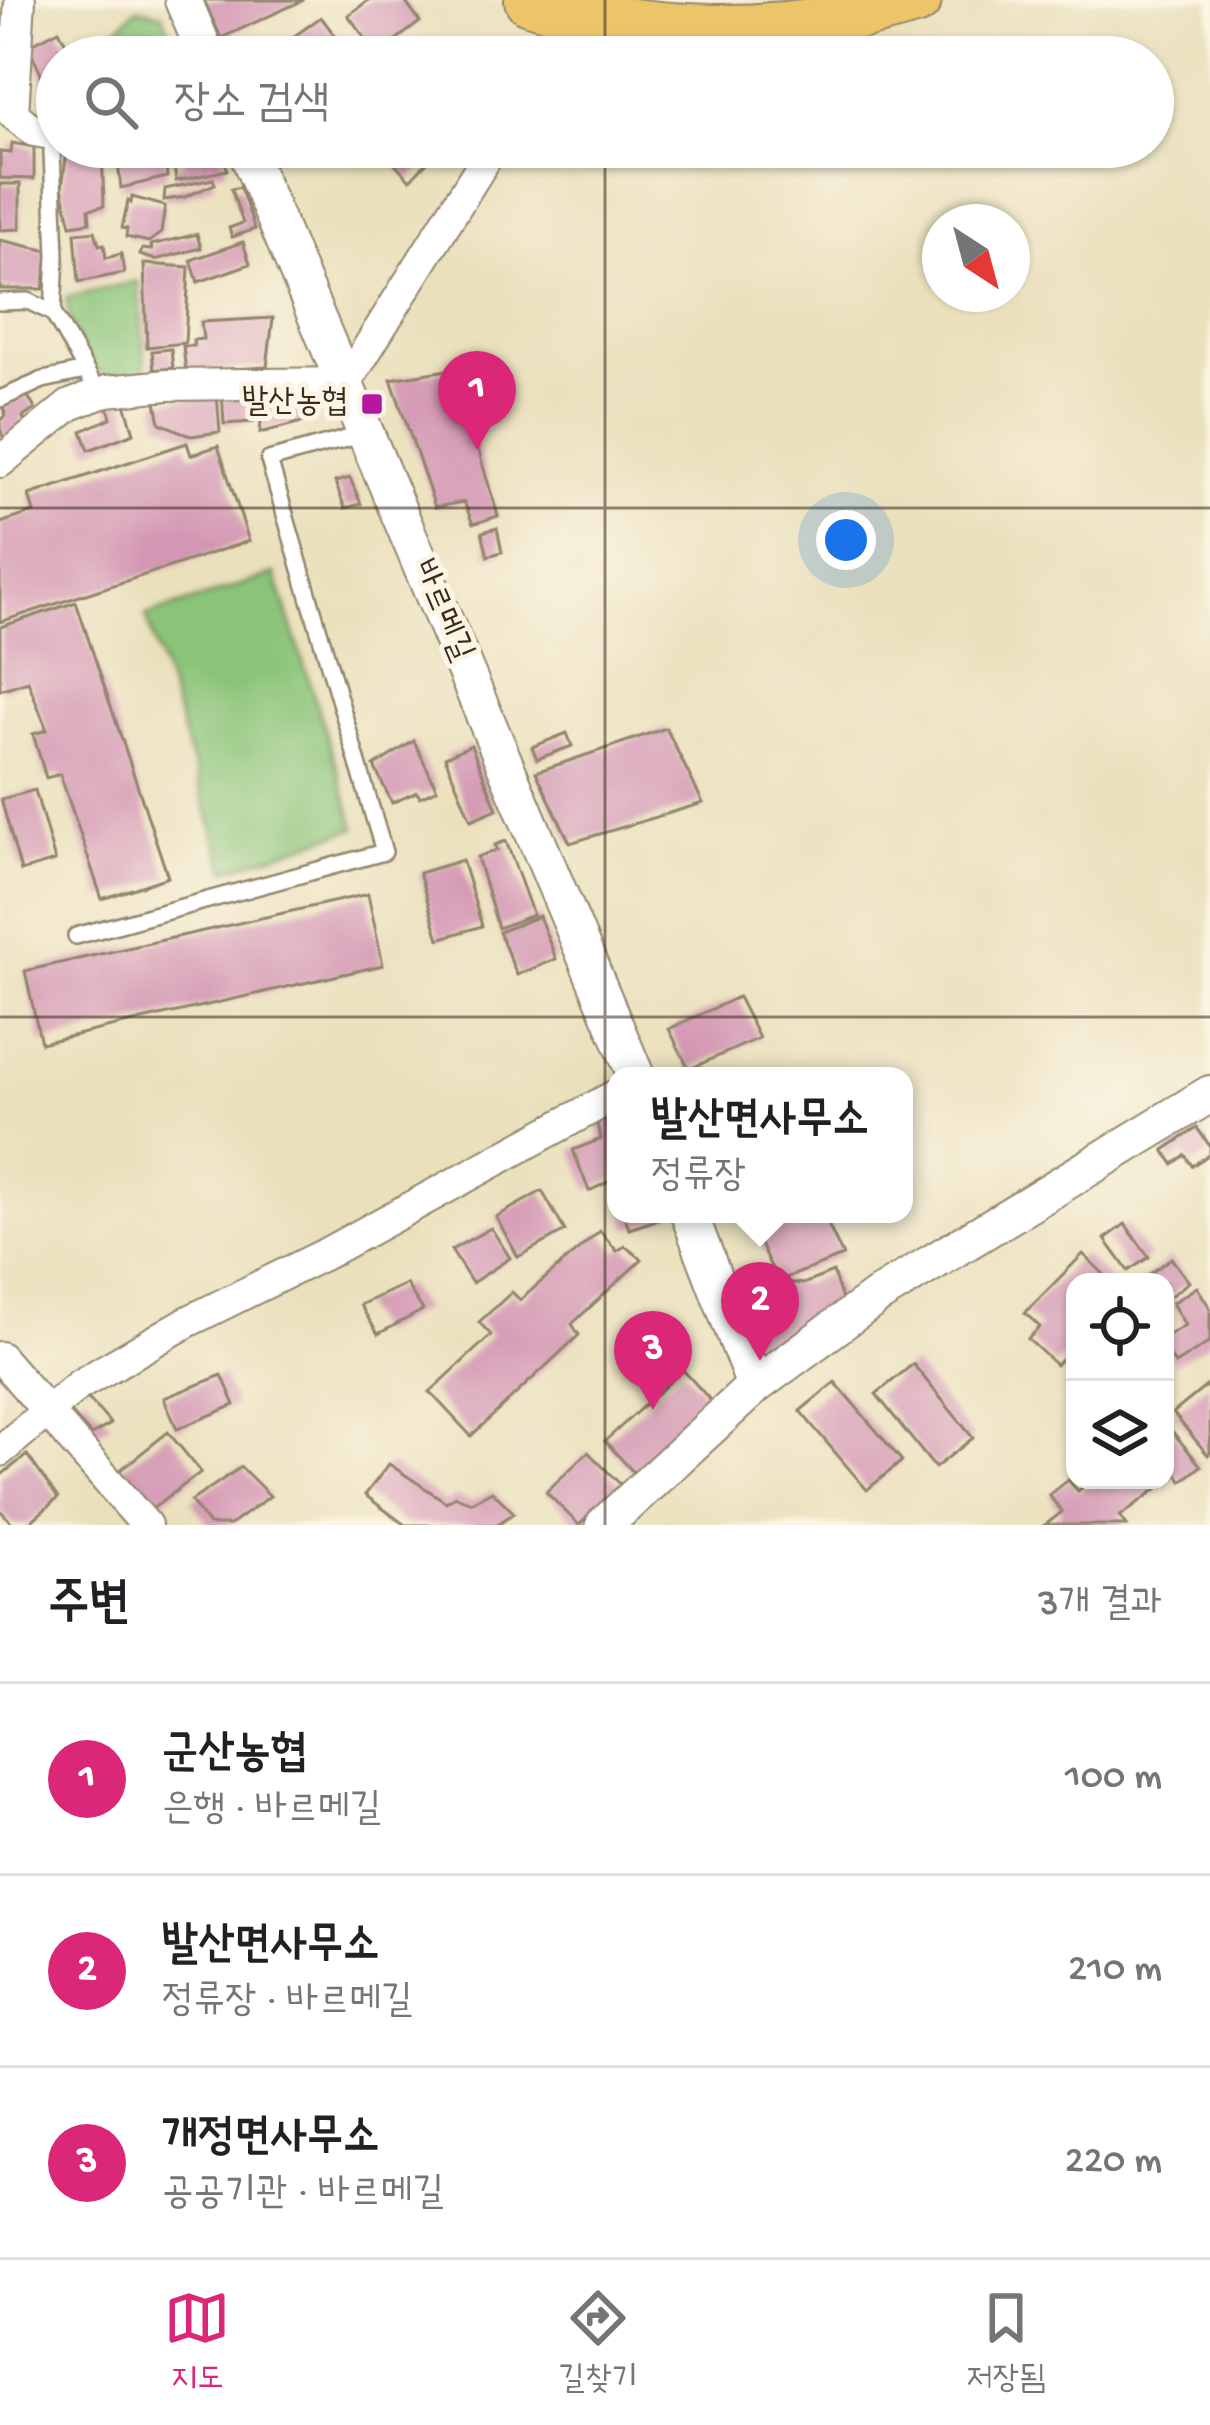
<!DOCTYPE html>
<html lang="ko">
<meta charset="utf-8">
<style>
body{margin:0;font-family:"Gochi Hand","Poor Story",sans-serif;background:#f2f2f2;color:#202124}
.controls{position:absolute;right:36px;bottom:36px;display:grid;overflow:hidden;border-radius:24px;box-shadow:0 3px 9px #0004}
.controls button{width:108px;height:108px;display:grid;place-items:center;padding:0;border:0;border-bottom:3px solid #e0e0e0;background:#fff;color:#202124;font:60px sans-serif}
.compass{position:absolute;left:922px;top:204px;width:108px;height:108px;border-radius:50%;background:#fff;box-shadow:0 3px 9px #0004;rotate:144deg}
.you{position:absolute;left:846px;top:540px;width:42px;height:42px;margin:-30px;border:9px solid #fff;border-radius:50%;background:#1a73e8;box-shadow:0 0 0 18px #1a73e833}
.badge{display:grid;place-items:center;width:78px;height:78px;border-radius:50%;background:#db2777;color:#fff;font-size:39px;font-weight:700}
.pin{position:absolute;translate:-50% -99px;filter:drop-shadow(0 3px 6px #0008)}
.pin::after{content:'';position:absolute;top:63px;width:42px;height:36px;background:inherit;clip-path:polygon(0 0,100% 0,50% 100%)}
.popup{position:absolute;left:607px;top:1067px;width:306px;height:156px;box-sizing:border-box;display:grid;place-content:center;border-radius:24px;background:#fff;filter:drop-shadow(0 3px 9px #0005);font-size:39px;white-space:nowrap;color:#757577}
.popup b{font-size:45px;color:#202124}
.popup::after{content:'';position:absolute;left:50%;top:100%;margin-left:-24px;border:24px solid transparent;border-top-color:#fff}
.list{margin:0;padding:0;list-style:none}
h2{display:flex;justify-content:space-between;align-items:center;height:156px;margin:0;padding:0 48px;font-size:51px}
h2 small{font-size:39px;font-weight:400;color:#757577}
.list li{display:grid;grid-template-columns:78px 1fr auto;gap:36px;align-items:center;box-sizing:border-box;height:192px;padding:0 48px;border-top:3px solid #e0e0e0}
.list b{display:block;font-size:45px;white-space:nowrap}
.list p{margin:0;font-size:39px;white-space:nowrap;color:#757577}
.list em{font-size:39px;font-style:normal;color:#757577}
.icon{flex:none;width:66px;height:66px;fill:none;stroke:currentColor;stroke-width:2;stroke-linecap:round;stroke-linejoin:round}
.map{position:relative;flex:none;width:1210px;height:1525px;overflow:hidden}
.search{position:absolute;background:#fff;box-shadow:0 3px 9px #0004;left:36px;right:36px;top:36px;height:132px;display:flex;align-items:center;gap:30px;box-sizing:border-box;padding:0 42px;border-radius:66px;color:#757577;font-size:45px}
.sheet{height:732px;background:#fff}
nav{display:flex;justify-content:space-around;align-items:center;box-sizing:border-box;height:168px;border-top:3px solid #e0e0e0;background:#fff;font-size:33px;color:#757577}
nav a{display:grid;justify-items:center;gap:6px}
nav .on{color:#db2777}
.map>svg:first-child{display:block}
</style>
<div class="map">
<svg width="1210" height="1525" viewBox="0 0 1210 1525">
<rect width="100%" height="100%" fill="#fcf5e5"/>
<filter id="ink" filterUnits="userSpaceOnUse"><feTurbulence type="fractalNoise" baseFrequency=".00833" numOctaves="2"/><feDisplacementMap in="SourceGraphic" scale="24" xChannelSelector="R" yChannelSelector="G"/><feConvolveMatrix kernelMatrix="1 2 1 2 8 2 1 2 1" color-interpolation-filters="sRGB"/></filter>
<filter id="wash" filterUnits="userSpaceOnUse"><feTurbulence type="fractalNoise" baseFrequency=".004" numOctaves="4" result="noise"/><feDisplacementMap in="SourceGraphic" scale="48" xChannelSelector="R" yChannelSelector="G"/><feGaussianBlur stdDeviation="2.7" result="paint"/><feColorMatrix in="noise" values="0 0 0 0 0 0 0 0 0 0 0 0 0 0 0 0 0 1.4 0 .05"/><feComposite in="paint" operator="in"/></filter>
<g filter="url(#wash)">
<rect width="100%" height="100%" fill="#eae0bc"/>
<g fill="#8ac478" stroke="#62774b" stroke-width="3">
<path d="M137,8L162,13L179,57H99L96,51Z"/>
<path d="M138,281L146,373C134,374 117,379 107,375C83,368 69,321 66,298Z"/>
<path d="M275,574L356,828L226,870L146,616Z"/>
</g>
<g id="blocks">
<g fill="#d396b3">
<path d="M204,0H304L221,38Z"/>
<path d="M369,0H404L420,22L377,54L348,15Z"/>
<path d="M321,17L351,57H265Z"/>
<path d="M59,30L73,57H57V107L28,46Z"/>
<path d="M12,143L34,147V179L0,178V152L11,153Z"/>
<path d="M75,147H102L104,206L89,209L90,222L71,225L62,188L67,150Z"/>
<path d="M116,147H164L167,177L121,188Z"/>
<path d="M380,147H441L410,180Z"/>
<path d="M223,148L227,170L176,181L174,166L185,163L183,156Z"/>
<path d="M213,179L215,184L185,197L164,200L165,189Z"/>
<path d="M0,184H20V229L0,230Z"/>
<path d="M240,187L255,229L232,237L229,228L243,223L231,189Z"/>
<path d="M132,197L165,206L161,233L149,242L126,237L127,229L122,228L128,201L131,203Z"/>
<path d="M95,231L99,245L104,244L106,258L121,254L124,273L79,282L75,233Z"/>
<path d="M197,234L201,248L155,260L140,255L142,249L152,250L151,245Z"/>
<path d="M0,240L49,251L43,289H0Z"/>
<path d="M243,242L250,264L198,282L191,260Z"/>
<path d="M144,264L189,267L185,343L147,347Z"/>
<path d="M273,318L267,367L186,372L183,346H194L193,340L203,339L201,322Z"/>
<path d="M171,349L173,368L154,370L152,351Z"/>
<path d="M454,369L498,516L473,524L464,502L435,507L391,379Z"/>
<path d="M250,390L253,422L224,424L222,392Z"/>
<path d="M217,394L220,432L191,436L160,423L156,402Z"/>
<path d="M263,395L309,397L314,419L260,433Z"/>
<path d="M28,396L35,409L23,417L26,425L6,441L0,429V420L6,416L2,405Z"/>
<path d="M123,397L134,433L89,450L82,431L111,418L107,402Z"/>
<path d="M187,443L191,455L218,446L249,541L0,622V523L34,512L29,495Z"/>
<path d="M350,478L361,504L345,508L335,482Z"/>
<path d="M497,528L502,552L488,556L482,532Z"/>
<path d="M76,602L168,877L102,899L60,774L46,778L33,734L47,730L28,681L0,690V627Z"/>
<path d="M666,728L703,803L570,843L536,772Z"/>
<path d="M567,733L572,746L537,759L532,747Z"/>
<path d="M414,741L437,789L420,797L417,792L392,803L374,766Z"/>
<path d="M471,745L497,809L471,820L445,757Z"/>
<path d="M35,790L55,861L21,871L1,799Z"/>
<path d="M506,841L533,915L498,928L477,857L497,850L495,845Z"/>
<path d="M462,860L482,926L439,939L419,873Z"/>
<path d="M368,894L383,965L41,1043L25,971Z"/>
<path d="M539,916L556,959L517,975L499,932Z"/>
<path d="M738,997L759,1038L689,1069L669,1029Z"/>
<path d="M616,1115V1178L589,1191L573,1150L601,1139L596,1121Z"/>
<path d="M1197,1128L1210,1146V1154L1192,1166L1185,1155L1173,1164L1164,1150Z"/>
<path d="M542,1191L565,1231L518,1257L496,1217Z"/>
<path d="M624,1214H671L672,1215L629,1229Z"/>
<path d="M757,1214H823L843,1256L778,1281L803,1284L833,1272L844,1306L760,1361L743,1295L778,1281L747,1218Z"/>
<path d="M1125,1224L1149,1257L1128,1271L1105,1239Z"/>
<path d="M491,1228L510,1258L472,1283L451,1250Z"/>
<path d="M600,1231L617,1251L625,1246L642,1259L572,1324L579,1335L471,1436L430,1392L491,1335L479,1322L512,1292L520,1300Z"/>
<path d="M1083,1254L1112,1282H1075V1345L1056,1365L1028,1339L1040,1327L1025,1313Z"/>
<path d="M1171,1258L1189,1282L1165,1300V1282L1143,1279Z"/>
<path d="M406,1284L423,1310L378,1334L360,1305Z"/>
<path d="M1197,1287L1210,1308V1342L1175,1364L1165,1349V1337L1185,1325L1172,1303Z"/>
<path d="M913,1364L973,1438L935,1468L876,1394Z"/>
<path d="M683,1370L712,1402L634,1473L605,1441Z"/>
<path d="M222,1375L235,1405L177,1429L164,1398Z"/>
<path d="M835,1382L902,1461L867,1490L800,1411Z"/>
<path d="M1210,1383V1453L1208,1455L1173,1413Z"/>
<path d="M85,1395L111,1424L91,1435L68,1410Z"/>
<path d="M1165,1423L1201,1466L1182,1481L1177,1474L1120,1516L1127,1525H1045L1062,1512L1049,1495L1068,1480L1078,1491L1091,1480L1098,1488L1108,1480H1165Z"/>
<path d="M168,1432L201,1472L147,1513L114,1475Z"/>
<path d="M588,1452L621,1485L579,1525L546,1492Z"/>
<path d="M27,1455L58,1498L27,1525H14L0,1510V1476Z"/>
<path d="M389,1464L446,1502L455,1496L471,1502L492,1491L514,1513L496,1525H405L365,1495Z"/>
<path d="M241,1467L270,1496L230,1525H209L191,1501Z"/>
</g>
</g>
</g>
<g filter="url(#ink)">
<use href="#blocks" fill-opacity="0" stroke="#92856d" stroke-width="3"/>
<g fill="none" stroke-linecap="round" stroke-linejoin="round">
<defs>
<g id="service">
<path d="M57,140L52,151L56,256L53,313L99,394"/>
<path d="M0,302L28,301L53,313"/>
<path d="M0,399L43,380L85,371"/>
<path d="M76,936L384,852L269,460L364,434"/>
</g>
<g id="minor">
<path d="M20,0L13,114L34,131L57,135"/>
<path d="M549,57L581,0"/>
<path d="M0,462L70,405L107,391L167,385L346,383L493,147"/>
<path d="M0,1357L146,1525"/>
<path d="M0,1451L79,1385L187,1322L325,1254L616,1095"/>
</g>
<g id="tertiary">
<path d="M183,0L207,57"/>
<path d="M245,147L636,1076"/>
<path d="M755,1386L879,1295L1210,1094"/>
<path d="M604,1525L755,1386L689,1214"/>
</g>
<path id="primary" d="M529,0C653,39 794,38 917,0"/>
</defs>
<use href="#service" stroke="#92856d" stroke-width="20"/>
<use href="#minor" stroke="#92856d" stroke-width="34"/>
<use href="#tertiary" stroke="#92856d" stroke-width="40"/>
<use href="#primary" stroke="#92856d" stroke-width="52"/>
<use href="#service" stroke="#fff" stroke-width="15"/>
<use href="#minor" stroke="#fff" stroke-width="30"/>
<use href="#tertiary" stroke="#fff" stroke-width="36"/>
<use href="#primary" stroke="#edc569" stroke-width="48"/>
</g>
</g>
<path fill="none" stroke="#3b2a1e" stroke-width="3" stroke-opacity="0.55" d="M605,0V57M605,147V1525M0,508H1210M0,1017H1210"/>
<rect fill="#b5179e" stroke="#fcf5e5" stroke-width="4.5" x="360" y="392" width="24" height="24" rx="6"/>
<g text-anchor="middle" dominant-baseline="central" stroke-width="10" stroke-linejoin="round" paint-order="stroke">
<g font-size="33" fill="#3b2a1e" stroke="#fcf5e5" text-anchor="end">
<text x="348" y="404">발산농협</text>
</g>
<g font-size="33" fill="#3b2a1e" stroke="#fcf5e5">
<text transform="translate(441 611) rotate(67)">바르메길</text>
</g>
</g>
</svg>
<div class="controls">
<button><svg class="icon" aria-label="locate" viewBox="0 0 24 24"><circle cx="12" cy="12" r="6"/><path d="M12 2v4M12 18v4M2 12h4M18 12h4"/></svg></button>
<button><svg class="icon" aria-label="layers" viewBox="0 0 24 24"><path d="M12 4l9 5-9 5-9-5zM3 14l9 5 9-5"/></svg></button>
</div>
<svg class="compass" viewBox="-18 -18 36 36"><path d="M0-13l5 13h-10z" fill="#e53935"/><path d="M0 13l5-13h-10z" fill="#757577"/></svg>
<div class="you"></div>
<div class="pin badge" style="left:477px;top:450px">1</div>
<div class="pin badge" style="left:760px;top:1361px">2</div>
<div class="popup"><b>발산면사무소</b>정류장</div>
<div class="pin badge" style="left:653px;top:1410px">3</div>
<div class="search"><svg class="icon" aria-label="search" viewBox="0 0 24 24"><circle cx="10" cy="10" r="6"/><path d="M15 15l6 6"/></svg>장소 검색</div>
</div>
<section class="sheet">
<h2>주변<small>3개 결과</small></h2>
<ul class="list">
<li><span class="badge">1</span><div><b>군산농협</b><p>은행 · 바르메길</p></div><em>100 m</em></li>
<li><span class="badge">2</span><div><b>발산면사무소</b><p>정류장 · 바르메길</p></div><em>210 m</em></li>
<li><span class="badge">3</span><div><b>개정면사무소</b><p>공공기관 · 바르메길</p></div><em>220 m</em></li>
</ul>
</section>
<nav>
<a class="on"><svg class="icon" aria-label="map" viewBox="0 0 24 24"><path d="M3 6l6-2 6 2 6-2v14l-6 2-6-2-6 2zM9 4v14M15 6v14"/></svg>지도</a>
<a><svg class="icon" aria-label="directions" viewBox="0 0 24 24"><path d="M12 3l9 9-9 9-9-9zM9 14v-3h6M13 9l2 2-2 2"/></svg>길찾기</a>
<a><svg class="icon" aria-label="saved" viewBox="0 0 24 24"><path d="M7 4h10v16l-5-4-5 4z"/></svg>저장됨</a>
</nav>
